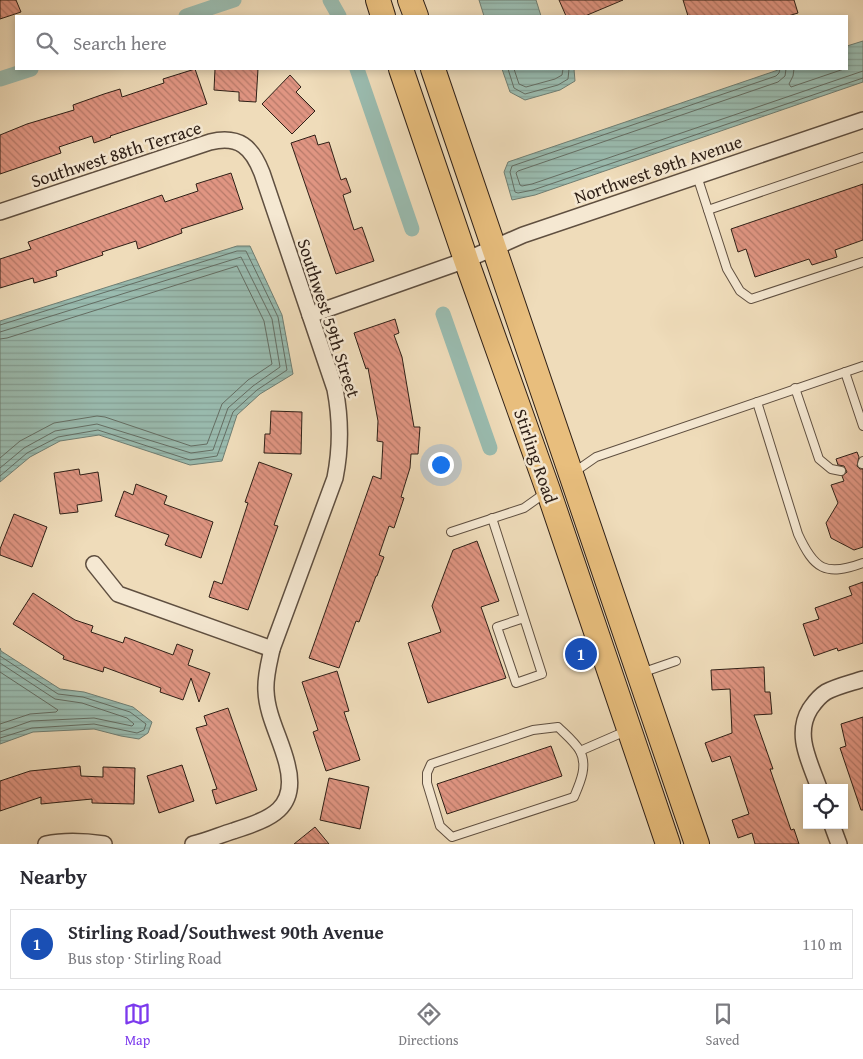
<!DOCTYPE html>
<meta charset="utf-8">
<style>
body{margin:0;font-family:"Gentium Book Plus",serif;background:#f7f7f7;color:#2b2b33}
.controls{position:absolute;right:15px;bottom:15px;display:grid;overflow:hidden;border-radius:0px;box-shadow:0 2px 8px #0003}
.controls button{width:45px;height:45px;display:grid;place-items:center;padding:0;border:0;border-bottom:1px solid #e1e1e2;background:#fff;color:#2b2b33;font:25px sans-serif}
.you{position:absolute;left:440px;top:464px;width:18px;height:18px;margin:-12px;border:4px solid #fff;border-radius:50%;background:#1a73e8;box-shadow:0 0 0 8px #1a73e833}
.badge{display:grid;place-items:center;width:32px;height:32px;border-radius:50%;background:#7c3aed;color:#fff;font-size:16px;font-weight:700}
.pin{position:absolute;translate:-50% -50%;border:2px solid #fff;box-shadow:0 1px 5px #0006}
.list{margin:0;padding:0;list-style:none}
h2{display:flex;justify-content:space-between;align-items:center;height:65px;margin:0;padding:0 20px;font-size:21px}
h2 small{font-size:16px;font-weight:400;color:#7c7c81}
.list li{display:grid;grid-template-columns:32px 1fr auto;gap:15px;align-items:center;box-sizing:border-box;height:70px;margin:0 10px 10px;padding:0 10px;border:1px solid #e1e1e2;border-radius:0px}
.list b{display:block;font-size:19px;white-space:nowrap}
.list p{margin:0;font-size:16px;white-space:nowrap;color:#7c7c81}
.list em{font-size:16px;font-style:normal;color:#7c7c81}
.icon{flex:none;width:28px;height:28px;fill:none;stroke:currentColor;stroke-width:2;stroke-linecap:round;stroke-linejoin:round}
.map{position:relative;flex:none;width:863px;height:844px;overflow:hidden}
.search{position:absolute;background:#fff;box-shadow:0 2px 8px #0003;left:15px;right:15px;top:15px;height:55px;display:flex;align-items:center;gap:12px;box-sizing:border-box;padding:0 18px;border-radius:0px;color:#7c7c81;font-size:19px}
.sheet{height:145px;background:#fff}
nav{display:flex;justify-content:space-around;align-items:center;box-sizing:border-box;height:70px;border-top:1px solid #e1e1e2;background:#fff;font-size:14px;color:#7c7c81}
nav a{display:grid;justify-items:center;gap:2px}
nav .on{color:#7c3aed}
.map>svg:first-child{display:block}
</style>
<div class="map">
<svg width="863" height="844" viewBox="0 0 863 844">
<defs>
<pattern id="water-rules" width="6" height="5" patternUnits="userSpaceOnUse" patternTransform="scale(1.25)"><rect width="6" height="5" fill="#9abcb0"/><path d="M0 2.5h6" fill="none" stroke="#85a197"/></pattern>
<pattern id="building-back-hatch" width="6" height="6" patternUnits="userSpaceOnUse" patternTransform="scale(1.25)"><rect width="6" height="6" fill="#e09582"/><path d="M-1 5l2 2M0 0l6 6M5-1l2 2" fill="none" stroke="#b67969"/></pattern>
</defs>
<rect width="100%" height="100%" fill="#efdcba"/>
<filter id="stains"><feTurbulence type="fractalNoise" baseFrequency=".004" numOctaves="4"/><feColorMatrix values="0 0 0 0 .2 0 0 0 0 .09 0 0 0 0 .02 0 0 0 .5 -.17"/></filter>
<radialGradient id="worn" r=".72"><stop offset=".6" stop-color="#630" stop-opacity="0"/><stop offset="1" stop-color="#630" stop-opacity=".3"/></radialGradient>
<g fill="url(#water-rules)" stroke="#6f7e73">
<path d="M479,0H536L541,16H484Z"/>
<path d="M863,41V82L535,195L512,200L504,172L508,162L781,69H847V46Z"/>
<path d="M502,69H574L575,81L560,90L525,100L510,92Z"/>
<path d="M237,246H250L282,315L293,374L260,394L237,415L222,461L190,465L99,435L60,441L30,457L0,482V321Z"/>
<path d="M0,648L1,651L60,689L84,692L133,707L152,722L148,733L139,739L121,736L94,729L33,732L0,744Z"/>
</g>
<g fill="none" stroke-linecap="round" stroke-linejoin="round">
<g stroke="#646e64" stroke-width="1">
<path d="M508,69L514,88L525,94L558,85L568,79L569,69"/>
<path d="M514,69L519,84L526,87L555,79L562,75L563,69"/>
<path d="M780,69L779,73L776,76L512,166L510,172L515,192L518,193L533,190L863,78"/>
<path d="M786,69L785,76L778,82L518,171L516,173L520,185L522,186L532,184L863,71"/>
<path d="M794,69L793,76L789,84L791,87L844,69"/>
<path d="M0,325L237,251H246L278,317L287,370L257,390L233,412L217,456L190,460L98,430L58,437L27,453L0,476"/>
<path d="M0,332L241,257L272,319L280,367L253,386L228,408L213,450L191,453L97,424L55,431L24,448L0,468"/>
<path d="M0,339L7,338L237,266L264,321L272,364L248,380L222,404L207,444L191,446L105,417L97,416L54,423L20,441L0,458"/>
<path d="M0,656L58,694L83,697L130,712L146,724L144,730L137,733L94,724L32,728L0,738"/>
<path d="M0,663L55,699L82,703L127,718L134,724L132,726L94,718L31,721L0,732"/>
<path d="M0,672L58,710L56,712L30,714L0,724"/>
</g>
<g stroke="#9abcb0" stroke-width="15">
<path d="M330,0L339,16"/>
<path d="M186,16L234,0"/>
<path d="M357,69L412,229"/>
<path d="M0,79L31,69"/>
<path d="M443,314L490,448"/>
</g>
</g>
<g fill="url(#building-back-hatch)" stroke="#2f2017">
<path d="M0,0H16L21,12L0,19Z"/>
<path d="M559,0H623L585,16H566Z"/>
<path d="M683,0H794L798,13L788,16H688Z"/>
<path d="M195,69L207,104L110,136L111,137L94,143L92,136L59,147L61,153L0,174V135L27,124L74,110L73,105L104,94L120,89L122,97L164,83L163,79Z"/>
<path d="M215,69H258L256,102L239,101V92L214,90Z"/>
<path d="M290,75L301,87L296,92L315,111L292,134L262,104Z"/>
<path d="M315,135L318,145L329,142L341,180L346,178L351,192L343,195L354,230L362,227L374,261L336,274L291,143Z"/>
<path d="M231,173L243,209L181,229L182,233L138,249L136,241L102,252L103,255L56,271L57,276L34,283L33,278L0,288V259L31,249L28,242L162,195L165,202L198,191L196,184Z"/>
<path d="M863,184V240L835,250L837,257L812,265L809,259L755,277L746,249L738,252L731,229Z"/>
<path d="M395,319L399,333L394,335L402,357L414,427H420L418,454H411L410,468L401,497L404,498L394,528L389,526L379,555L384,557L377,576H376L359,622L356,621L339,668L309,658L373,476L381,479L383,442L377,441L378,421L368,368L366,369L354,333Z"/>
<path d="M271,411L302,412L301,454L264,453L265,434H270Z"/>
<path d="M857,452L859,457L857,466L860,469H863V547L854,550L831,538L826,523L838,503L831,485L844,481L842,476L847,472L844,466L838,465L836,459Z"/>
<path d="M259,462L292,474L274,525L278,526L248,610L209,597L214,581L222,584L248,503L245,502Z"/>
<path d="M79,469L80,475L98,472L102,501L77,505L78,512L60,514L54,473Z"/>
<path d="M136,484L167,496L164,504L213,522L201,558L165,545L169,535L115,516L124,491L133,495Z"/>
<path d="M14,514L47,527L32,567L0,555V549Z"/>
<path d="M477,541L499,601L481,607L506,678L428,703L408,643L441,632L432,606L453,550Z"/>
<path d="M863,582V643L838,651L837,648L814,656L803,624L819,619L815,608L852,595L849,587Z"/>
<path d="M33,593L75,620L93,626L91,632L123,643L125,637L173,655L177,644L193,650L188,665L210,673L199,702L191,678L183,700L160,692L161,688L104,667L103,672L63,659L64,656L13,624Z"/>
<path d="M764,667L765,692H770L772,714L754,715L773,769H770L791,830L794,829L799,844H755L752,833L738,838L732,820L749,814L730,756L712,762L705,743L732,733L730,689L712,690L711,670Z"/>
<path d="M337,671L349,711L344,712L360,760L326,771L313,732L318,730L302,682Z"/>
<path d="M228,708L257,790L216,804L212,790L217,789L196,728L207,725L204,716Z"/>
<path d="M863,717V810H861L840,748L846,746L841,724Z"/>
<path d="M551,746L562,776L447,814L437,784Z"/>
<path d="M182,765L194,801L159,813L147,776Z"/>
<path d="M80,766L81,776L103,777V767L135,768L134,804L92,803V799L41,804V797L0,811V781L30,771Z"/>
<path d="M329,778L369,787L360,829L320,820Z"/>
<path d="M315,827L329,844H294Z"/>
</g>
<g fill="none" stroke-linecap="round" stroke-linejoin="round">
<defs>
<g id="service">
<path d="M697,176L727,269L740,291L751,299L863,262"/>
<path d="M708,210L863,157"/>
<path d="M845,372L863,426"/>
<path d="M795,388L819,459L831,469L841,471"/>
<path d="M757,402L798,534C814,569 825,577 863,563"/>
<path d="M862,464L863,461"/>
<path d="M573,473L596,457L863,366"/>
<path d="M492,518L542,674L516,683L497,627L524,618"/>
<path d="M451,532L524,508L545,493"/>
<path d="M641,673L676,661"/>
<path d="M558,727C565,734 575,742 580,751C588,766 580,783 574,797L452,837L440,826L427,783V773L431,764L533,730Z"/>
<path d="M580,751L626,731"/>
</g>
<g id="minor">
<path d="M0,212L210,142C239,135 252,147 262,173L335,389C341,420 341,448 335,478L272,649C269,663 265,677 266,691C267,716 281,739 287,764C299,810 269,819 233,831C220,835 207,841 193,844"/>
<path d="M310,315L466,260L523,235L863,120"/>
<path d="M94,564L118,594L272,649"/>
<path d="M819,788C810,762 794,735 810,709C815,702 818,697 826,692C837,686 851,683 863,679"/>
<path d="M832,825L839,844"/>
<path d="M46,844C66,840 83,841 104,844"/>
</g>
<g id="primary">
<path d="M378,0L383,16"/>
<path d="M410,0L416,16"/>
<path d="M401,69L466,260L548,490L668,844"/>
<path d="M433,69L697,844"/>
</g>
</defs>
<use href="#service" stroke="#5f4f40" stroke-width="10"/>
<use href="#minor" stroke="#5f4f40" stroke-width="18"/>
<use href="#primary" stroke="#2f2017" stroke-width="26"/>
<use href="#service" stroke="#f5e8d2" stroke-width="8"/>
<use href="#minor" stroke="#f5e8d2" stroke-width="15"/>
<use href="#primary" stroke="#e8be7d" stroke-width="24"/>
</g>
<g text-anchor="middle" dominant-baseline="central" stroke-width="5" stroke-linejoin="round" paint-order="stroke">
<g font-size="18" fill="#2f2017" stroke="#f5e8d2">
<text transform="translate(116 154) rotate(-18)">Southwest 88th Terrace</text>
<text transform="translate(658 169) rotate(-19)">Northwest 89th Avenue</text>
<text transform="translate(329 318) rotate(72)">Southwest 59th Street</text>
<text transform="translate(536 456) rotate(71)">Stirling Road</text>
</g>
</g>
<rect width="100%" height="100%" filter="url(#stains)"/>
<rect width="100%" height="100%" fill="url(#worn)"/>
</svg>
<div class="controls">
<button><svg class="icon" aria-label="locate" viewBox="0 0 24 24"><circle cx="12" cy="12" r="6"/><path d="M12 2v4M12 18v4M2 12h4M18 12h4"/></svg></button>
</div>
<div class="you"></div>
<div class="pin badge" style="left:581px;top:654px;background:#1a4fb4">1</div>
<div class="search"><svg class="icon" aria-label="search" viewBox="0 0 24 24"><circle cx="10" cy="10" r="6"/><path d="M15 15l6 6"/></svg>Search here</div>
</div>
<section class="sheet">
<h2>Nearby<small></small></h2>
<ul class="list">
<li><span class="badge" style="background:#1a4fb4">1</span><div><b>Stirling Road/Southwest 90th Avenue</b><p>Bus stop · Stirling Road</p></div><em>110 m</em></li>
</ul>
</section>
<nav>
<a class="on"><svg class="icon" aria-label="map" viewBox="0 0 24 24"><path d="M3 6l6-2 6 2 6-2v14l-6 2-6-2-6 2zM9 4v14M15 6v14"/></svg>Map</a>
<a><svg class="icon" aria-label="directions" viewBox="0 0 24 24"><path d="M12 3l9 9-9 9-9-9zM9 14v-3h6M13 9l2 2-2 2"/></svg>Directions</a>
<a><svg class="icon" aria-label="saved" viewBox="0 0 24 24"><path d="M7 4h10v16l-5-4-5 4z"/></svg>Saved</a>
</nav>
